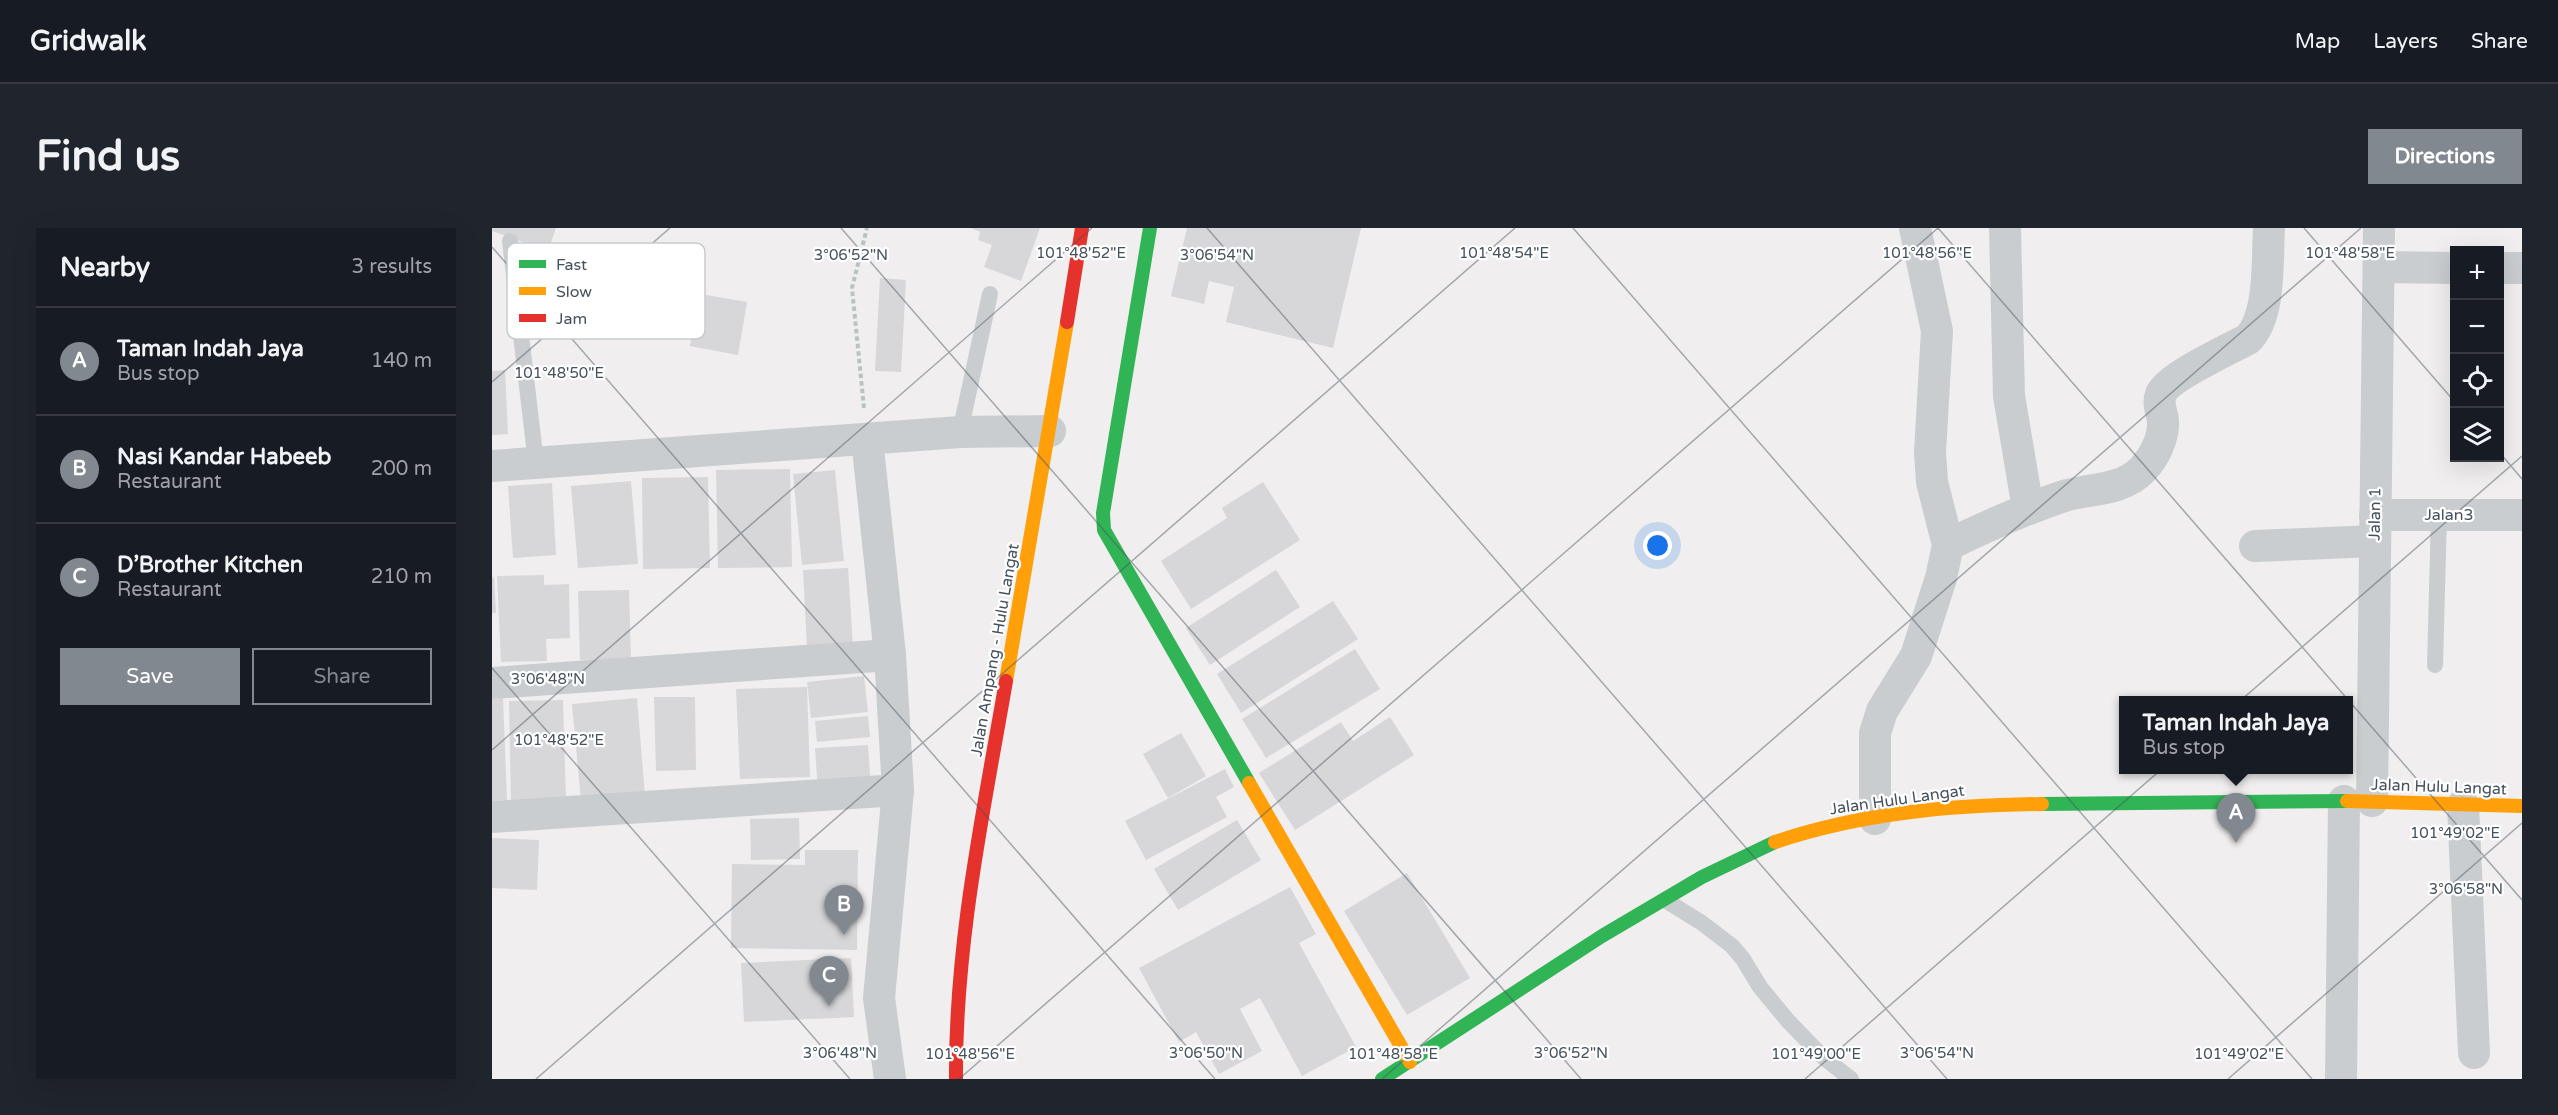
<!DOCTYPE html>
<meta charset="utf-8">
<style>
body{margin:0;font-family:"Varela Round",sans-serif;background:#20242c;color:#f1f3f6}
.controls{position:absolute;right:18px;top:18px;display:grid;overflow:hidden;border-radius:0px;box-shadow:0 6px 24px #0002}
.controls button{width:54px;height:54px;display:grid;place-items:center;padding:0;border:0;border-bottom:2px solid #363941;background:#171b24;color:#f1f3f6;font:30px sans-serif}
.you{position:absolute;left:1166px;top:318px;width:21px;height:21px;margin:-15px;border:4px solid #fff;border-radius:50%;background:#1a73e8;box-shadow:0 0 0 9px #1a73e833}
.badge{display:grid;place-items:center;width:39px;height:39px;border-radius:50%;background:#81888f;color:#fff;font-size:20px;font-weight:700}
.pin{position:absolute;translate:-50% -50px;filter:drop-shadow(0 2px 3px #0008)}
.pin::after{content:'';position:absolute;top:32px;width:21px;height:18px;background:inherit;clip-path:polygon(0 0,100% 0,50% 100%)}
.popup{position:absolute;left:1627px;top:468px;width:234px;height:78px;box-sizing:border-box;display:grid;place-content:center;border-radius:0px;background:#171b24;filter:drop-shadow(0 2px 4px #0005);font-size:20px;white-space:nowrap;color:#9ea1a6}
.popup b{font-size:22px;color:#f1f3f6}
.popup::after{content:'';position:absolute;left:50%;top:100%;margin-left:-12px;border:12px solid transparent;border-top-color:#171b24}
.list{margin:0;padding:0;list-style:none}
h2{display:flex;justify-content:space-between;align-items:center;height:78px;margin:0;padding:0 24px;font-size:26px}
h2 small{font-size:20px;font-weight:400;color:#9ea1a6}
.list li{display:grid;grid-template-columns:39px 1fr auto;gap:18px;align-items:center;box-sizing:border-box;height:108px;padding:0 24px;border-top:2px solid #363941}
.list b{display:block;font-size:22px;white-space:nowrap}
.list p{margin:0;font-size:20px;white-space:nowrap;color:#9ea1a6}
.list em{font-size:20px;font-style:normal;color:#9ea1a6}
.actions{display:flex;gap:12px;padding:18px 24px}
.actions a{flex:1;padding:14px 0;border:2px solid #81888f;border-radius:0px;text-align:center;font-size:21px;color:#81888f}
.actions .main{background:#81888f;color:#fff}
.icon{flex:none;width:33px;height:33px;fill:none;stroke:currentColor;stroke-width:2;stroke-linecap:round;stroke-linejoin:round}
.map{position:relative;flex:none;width:2030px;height:851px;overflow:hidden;border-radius:0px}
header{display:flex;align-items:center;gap:36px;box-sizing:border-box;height:84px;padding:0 30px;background:#171b24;border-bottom:2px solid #363941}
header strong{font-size:28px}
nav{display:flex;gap:33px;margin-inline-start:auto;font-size:21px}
.intro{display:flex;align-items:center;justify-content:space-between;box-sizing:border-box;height:144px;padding:0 36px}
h1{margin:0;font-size:42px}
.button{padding:15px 27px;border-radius:0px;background:#81888f;color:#fff;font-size:21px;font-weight:700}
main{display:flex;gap:36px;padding:0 36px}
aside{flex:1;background:#171b24;border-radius:0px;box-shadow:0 6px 24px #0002}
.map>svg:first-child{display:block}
</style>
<header>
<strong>Gridwalk</strong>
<nav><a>Map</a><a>Layers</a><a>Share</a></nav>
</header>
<div class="intro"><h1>Find us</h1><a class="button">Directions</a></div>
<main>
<aside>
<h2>Nearby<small>3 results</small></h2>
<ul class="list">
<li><span class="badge">A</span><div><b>Taman Indah Jaya</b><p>Bus stop</p></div><em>140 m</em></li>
<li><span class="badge">B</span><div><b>Nasi Kandar Habeeb</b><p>Restaurant</p></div><em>200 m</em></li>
<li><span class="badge">C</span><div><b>D’Brother Kitchen</b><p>Restaurant</p></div><em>210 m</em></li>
</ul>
<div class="actions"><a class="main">Save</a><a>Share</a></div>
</aside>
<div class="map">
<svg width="2030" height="851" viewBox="0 0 2030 851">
<rect width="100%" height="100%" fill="#f0eeee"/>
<g fill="#d7d6d9">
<path d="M0,0H64L56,23L0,3Z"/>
<path d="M479,0H548L529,53L492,39L500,17L486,12L488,4Z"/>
<path d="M695,0H869L841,120L734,94L742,59L717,53L712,76L679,68Z"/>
<path d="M388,50L414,52L409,144L383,143Z"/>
<path d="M208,66L255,74L246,127L198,118Z"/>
<path d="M13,142L16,206L0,207V143Z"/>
<path d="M298,241L300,339L226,340L224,242Z"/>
<path d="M343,242L352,333L310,337L301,246Z"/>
<path d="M216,249L218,340L151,341L150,250Z"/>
<path d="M139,253L146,336L86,340L79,258Z"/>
<path d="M771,254L808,312L699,381L669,333L735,290L730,280Z"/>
<path d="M60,255L64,327L21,330L16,258Z"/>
<path d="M356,340L361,419L315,421L311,342Z"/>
<path d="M784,342L808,379L718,437L694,400Z"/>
<path d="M52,347V357L77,356L78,410L54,411L55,433L9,434L5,348Z"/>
<path d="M2,349L4,385H0V350Z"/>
<path d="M137,362L139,431L88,432L86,363Z"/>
<path d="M841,373L866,411L749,485L725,446Z"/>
<path d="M863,421L888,461L774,530L750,491Z"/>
<path d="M372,448L376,484L319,490L315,454Z"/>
<path d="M315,459L318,549L248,551L244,461Z"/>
<path d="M162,469H203L204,542L164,543Z"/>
<path d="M11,470L15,572L0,573V471Z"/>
<path d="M145,470L153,568L89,573L80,476Z"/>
<path d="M71,472L74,573L19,574L17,473Z"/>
<path d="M376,488L378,509L325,514L323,493Z"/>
<path d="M898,489L922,527L803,602L767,545L849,494L861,513Z"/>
<path d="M689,505L714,548L676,570L651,526Z"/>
<path d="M376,517L379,562L326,565L323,520Z"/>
<path d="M733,541L742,559L724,569L735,589L654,632L633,593Z"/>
<path d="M307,590L308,631L259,632L258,591Z"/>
<path d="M745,592L769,632L686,682L662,641Z"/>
<path d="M0,610L47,612L45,662L0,660Z"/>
<path d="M313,622H366L365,722L239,720L240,636L313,637Z"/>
<path d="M915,645L978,750L915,787L852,683Z"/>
<path d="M798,659L824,706L807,715L864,819L810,848L768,770L748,781L770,823L727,846L704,804L687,814L647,740Z"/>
<path d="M359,730L362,789L252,794L249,735Z"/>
</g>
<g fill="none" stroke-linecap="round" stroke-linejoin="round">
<path stroke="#b6c4bf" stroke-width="4" stroke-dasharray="4.5 3" stroke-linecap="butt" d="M372,180L360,60L375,0"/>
<g stroke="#cacdd0" stroke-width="16">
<path d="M18,13L44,235"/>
<path d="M468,204L498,66"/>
<path d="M1943,437L1947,287"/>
<path d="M1173,672L1210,695L1240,718L1251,731L1268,759L1296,793L1331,829L1359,851"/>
</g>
<g stroke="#cacdd0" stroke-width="32">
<path d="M1513,0L1517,168L1536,281"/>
<path d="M1887,39L1962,40"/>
<path d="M2008,40H2030"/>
<path d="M375,211L398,427L406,562L387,770L398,851"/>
<path d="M0,238L468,204L558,203"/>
<path d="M1883,287H2030"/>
<path d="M1456,317C1493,299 1531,282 1569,269C1595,260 1629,264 1650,242C1662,230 1672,210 1671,193C1670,184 1665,176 1669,166C1676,149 1738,121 1756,111C1779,88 1775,32 1777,0"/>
<path d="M1763,318L1883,313"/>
<path d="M0,455L398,427"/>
<path d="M1880,573L1887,0"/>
<path d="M1971,577L1982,825"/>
<path d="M0,589L406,562"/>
<path d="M1383,591V505L1390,483L1424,428L1449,350L1456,317L1440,254L1438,224L1445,103L1423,0"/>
<path d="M1849,851L1852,573"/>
</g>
<g stroke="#30b455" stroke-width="14">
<path d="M658,0L611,285L612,302L757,555"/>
<path d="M1550,576L1855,573"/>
<path d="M890,851L1110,708L1210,649L1283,614"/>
</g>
<g stroke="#ff9f0a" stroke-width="14">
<path d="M514,453L575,94"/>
<path d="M757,555L918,834"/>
<path d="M1855,573L2030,578"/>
<path d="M1283,614C1369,585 1460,577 1550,576"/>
</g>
<g stroke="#e5322d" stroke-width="14">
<path d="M575,94L590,0"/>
<path d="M464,851C463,716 491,586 514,453"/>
</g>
</g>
<path fill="none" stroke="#45515c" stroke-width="1.5" stroke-opacity="0.45" d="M349,0L1089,851M715,0L1455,851M1081,0L1820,851M1446,0L2030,672M1812,0L1962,173M0,19L723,851M0,154L178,0M2008,225L2030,251M0,440L358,851M0,522L600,0M44,851L1023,0M467,851L1446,0M890,851L1869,0M1313,851L2030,228M1736,851L2030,595"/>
<g text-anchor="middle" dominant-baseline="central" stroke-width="4.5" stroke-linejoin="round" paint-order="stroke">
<g font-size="16" fill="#45515c" stroke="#fff">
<text transform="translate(1883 286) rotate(-89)">Jalan 1</text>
<text x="1957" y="287">Jalan3</text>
<text transform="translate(503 422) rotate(-80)">Jalan Ampang - Hulu Langat</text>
<text transform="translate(1947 559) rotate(2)">Jalan Hulu Langat</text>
<text transform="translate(1405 572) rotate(-8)">Jalan Hulu Langat</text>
</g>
</g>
<rect x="15" y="15" width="198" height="96" rx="9" fill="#fff" stroke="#c7cbce" stroke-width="1.5"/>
<rect x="27" y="32" width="27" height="8" fill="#30b455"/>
<rect x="27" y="59" width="27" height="8" fill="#ff9f0a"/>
<rect x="27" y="86" width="27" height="8" fill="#e5322d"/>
<g font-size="16" fill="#45515c">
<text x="64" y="42">Fast</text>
<text x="64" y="69">Slow</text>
<text x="64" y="96">Jam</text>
</g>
<g font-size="15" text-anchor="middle" fill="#45515c" stroke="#fff" stroke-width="4.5" stroke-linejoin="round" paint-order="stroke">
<text x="589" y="30">101°48'52"E</text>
<text x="1012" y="30">101°48'54"E</text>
<text x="1435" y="30">101°48'56"E</text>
<text x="1858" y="30">101°48'58"E</text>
<text x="359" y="32">3°06'52"N</text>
<text x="725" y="32">3°06'54"N</text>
<text x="67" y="150">101°48'50"E</text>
<text x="56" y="456">3°06'48"N</text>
<text x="67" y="517">101°48'52"E</text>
<text x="1963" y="610">101°49'02"E</text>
<text x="1974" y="666">3°06'58"N</text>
<text x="348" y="830">3°06'48"N</text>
<text x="714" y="830">3°06'50"N</text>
<text x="1079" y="830">3°06'52"N</text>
<text x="1445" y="830">3°06'54"N</text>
<text x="478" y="831">101°48'56"E</text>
<text x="901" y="831">101°48'58"E</text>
<text x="1324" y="831">101°49'00"E</text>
<text x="1747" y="831">101°49'02"E</text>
</g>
</svg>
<div class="controls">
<button>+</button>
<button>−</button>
<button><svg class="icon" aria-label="locate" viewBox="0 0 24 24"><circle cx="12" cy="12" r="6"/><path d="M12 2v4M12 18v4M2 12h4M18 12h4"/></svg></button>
<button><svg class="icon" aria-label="layers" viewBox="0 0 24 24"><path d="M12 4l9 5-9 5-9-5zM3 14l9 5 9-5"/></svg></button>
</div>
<div class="you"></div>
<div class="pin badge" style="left:1744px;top:615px">A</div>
<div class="popup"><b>Taman Indah Jaya</b>Bus stop</div>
<div class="pin badge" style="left:352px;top:707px">B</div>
<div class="pin badge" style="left:337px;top:778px">C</div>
</div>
</main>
